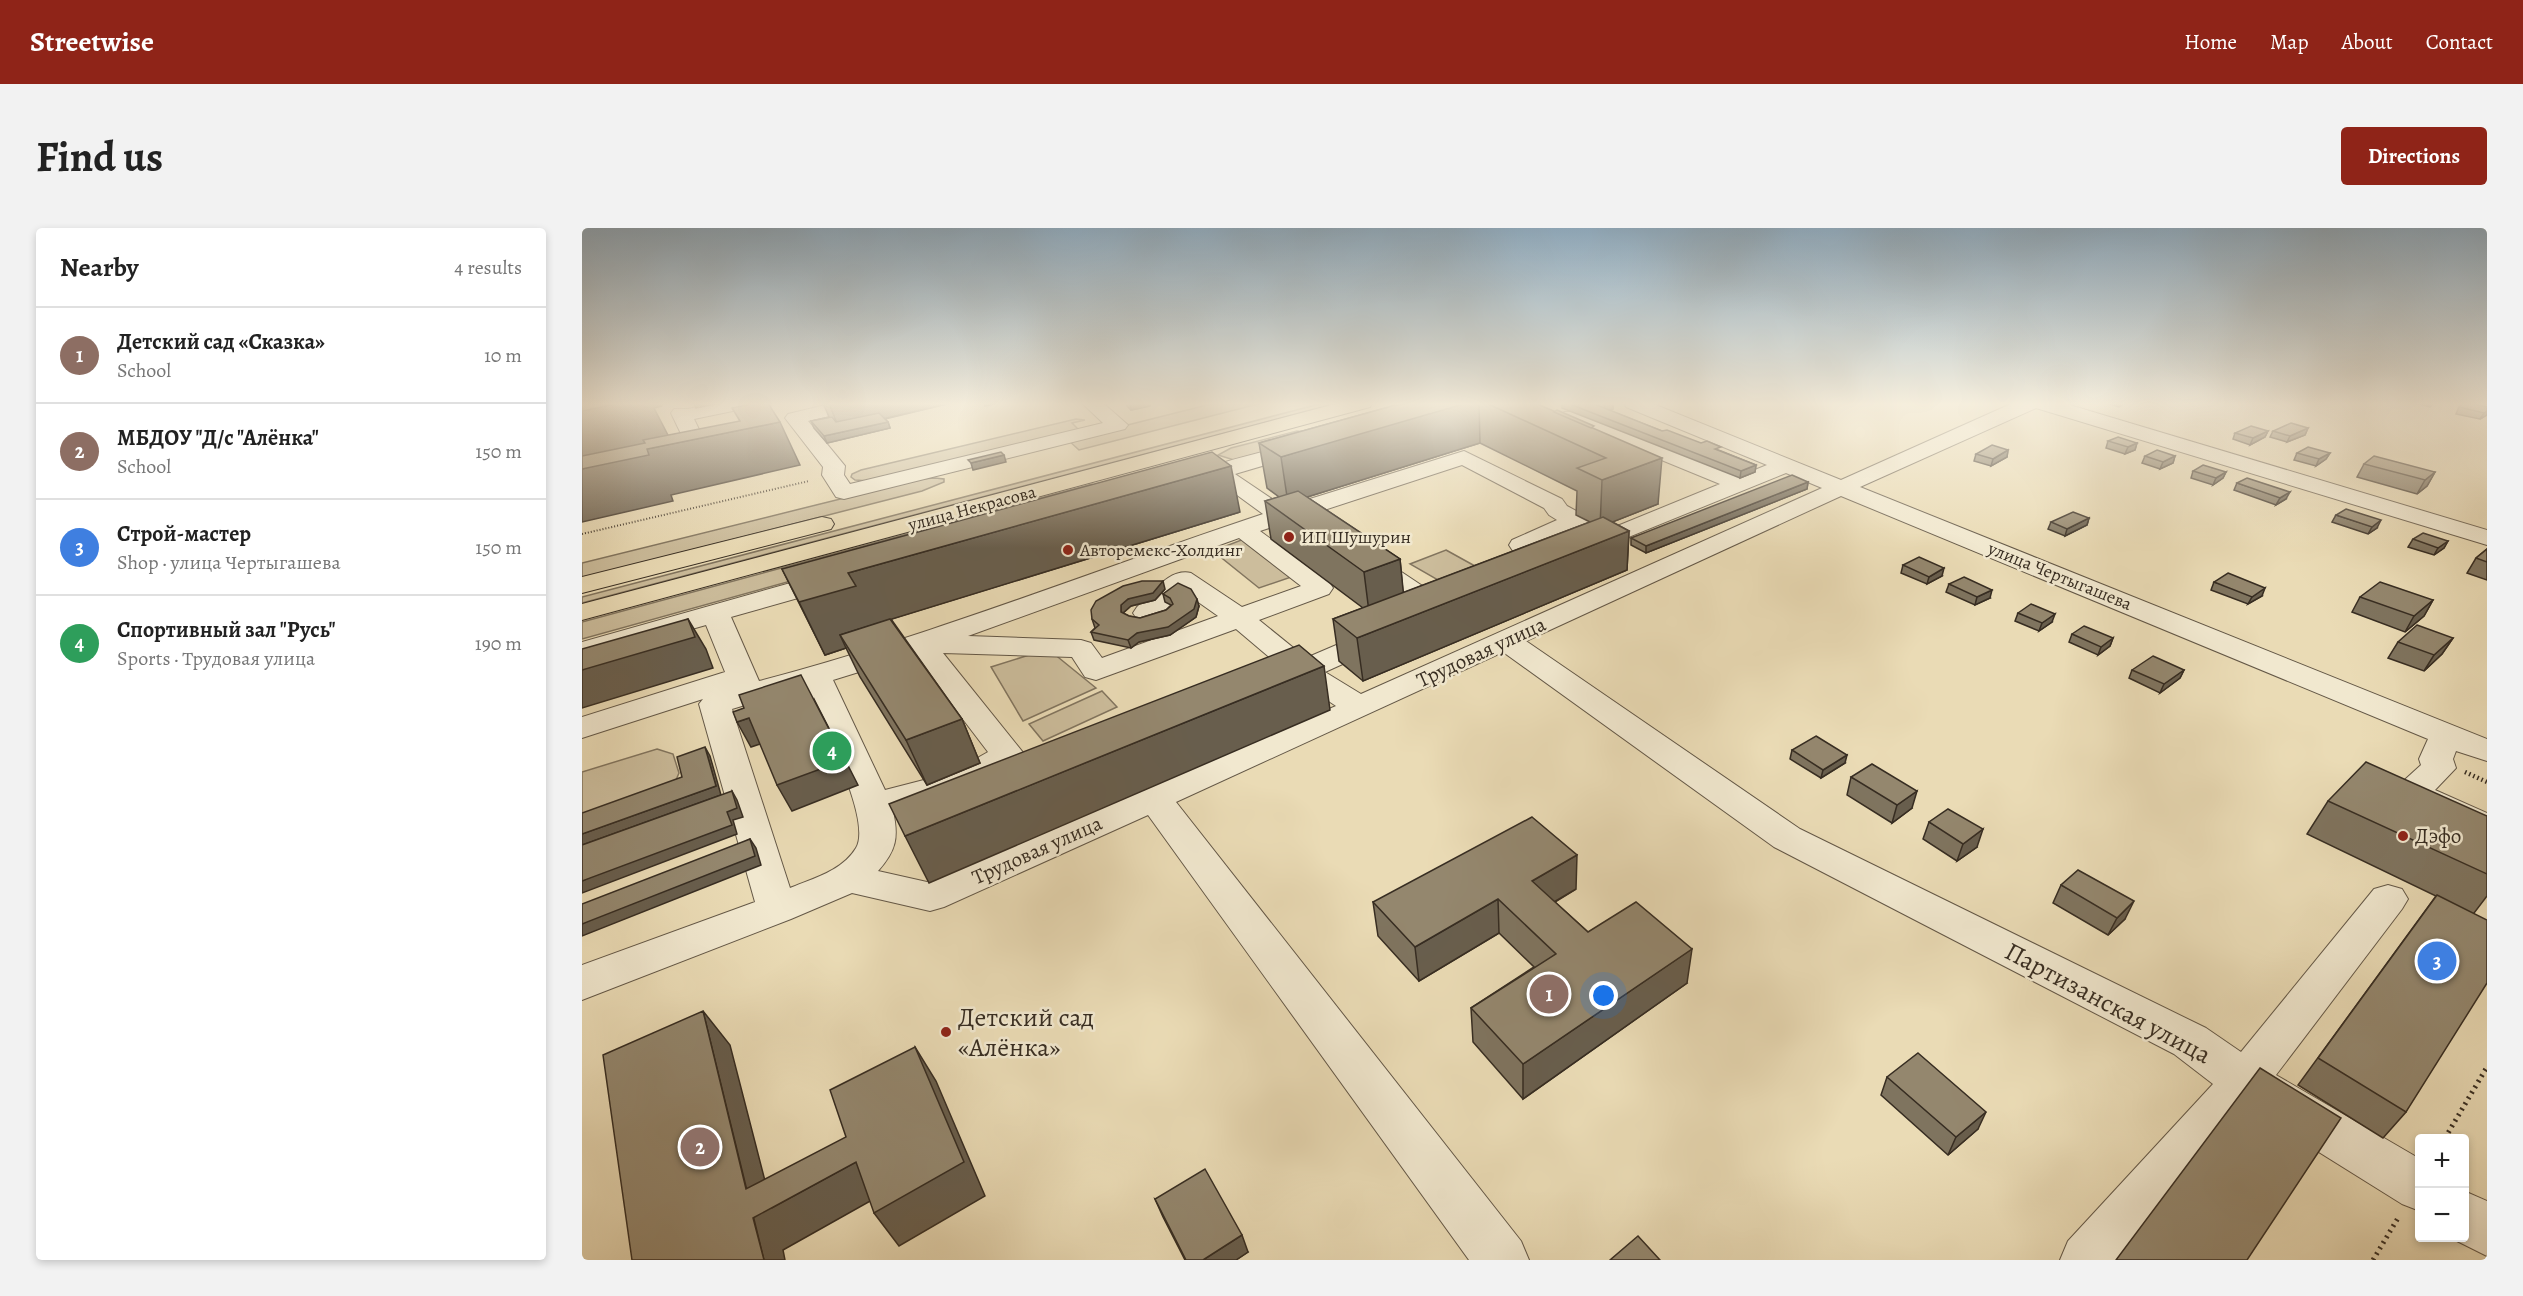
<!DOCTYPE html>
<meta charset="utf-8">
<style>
body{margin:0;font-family:Alegreya,serif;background:#f2f2f2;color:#222}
.controls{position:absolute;right:18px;bottom:18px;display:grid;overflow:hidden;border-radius:6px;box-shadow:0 3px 9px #0003}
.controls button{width:54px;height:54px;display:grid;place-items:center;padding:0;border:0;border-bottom:2px solid #e0e0e0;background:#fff;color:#222;font:30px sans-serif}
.you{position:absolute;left:1022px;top:768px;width:21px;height:21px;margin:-15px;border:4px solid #fff;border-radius:50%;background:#1a73e8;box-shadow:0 0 0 9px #1a73e833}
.badge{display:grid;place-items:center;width:39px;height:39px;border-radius:50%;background:#8f2418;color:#fff;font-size:20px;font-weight:700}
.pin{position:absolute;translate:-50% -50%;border:3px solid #fff;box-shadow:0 2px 6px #0006}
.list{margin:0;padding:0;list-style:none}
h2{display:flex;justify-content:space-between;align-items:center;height:78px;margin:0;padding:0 24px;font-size:26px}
h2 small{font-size:20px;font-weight:400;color:#767676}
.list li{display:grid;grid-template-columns:39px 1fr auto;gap:18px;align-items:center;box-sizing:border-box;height:96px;padding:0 24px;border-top:2px solid #e0e0e0}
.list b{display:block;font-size:22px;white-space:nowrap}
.list p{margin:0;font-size:20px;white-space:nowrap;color:#767676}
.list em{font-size:20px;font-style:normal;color:#767676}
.map{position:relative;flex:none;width:1905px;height:1032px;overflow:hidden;border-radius:6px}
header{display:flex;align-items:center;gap:36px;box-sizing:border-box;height:84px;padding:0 30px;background:#8f2418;color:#fff}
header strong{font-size:28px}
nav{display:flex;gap:33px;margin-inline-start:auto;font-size:21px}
.intro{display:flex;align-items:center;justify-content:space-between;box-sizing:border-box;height:144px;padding:0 36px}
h1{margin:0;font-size:42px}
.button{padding:15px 27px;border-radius:6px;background:#8f2418;color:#fff;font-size:21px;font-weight:700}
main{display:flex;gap:36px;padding:0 36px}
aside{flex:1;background:#fff;border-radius:6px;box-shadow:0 3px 9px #0003}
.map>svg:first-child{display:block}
</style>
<header>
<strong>Streetwise</strong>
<nav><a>Home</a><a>Map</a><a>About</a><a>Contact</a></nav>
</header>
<div class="intro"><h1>Find us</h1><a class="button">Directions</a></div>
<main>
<aside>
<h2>Nearby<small>4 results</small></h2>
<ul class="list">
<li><span class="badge" style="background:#8d6e63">1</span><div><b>Детский сад «Сказка»</b><p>School</p></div><em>10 m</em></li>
<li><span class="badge" style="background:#8d6e63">2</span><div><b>МБДОУ &quot;Д/с &quot;Алёнка&quot;</b><p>School</p></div><em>150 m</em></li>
<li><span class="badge" style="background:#3f7fe0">3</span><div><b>Строй-мастер</b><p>Shop · улица Чертыгашева</p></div><em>150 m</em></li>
<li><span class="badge" style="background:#2e9e5b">4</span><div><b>Спортивный зал &quot;Русь&quot;</b><p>Sports · Трудовая улица</p></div><em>190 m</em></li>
</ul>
</aside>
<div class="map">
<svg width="1905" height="1032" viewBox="0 0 1905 1032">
<rect width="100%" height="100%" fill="#eadbb5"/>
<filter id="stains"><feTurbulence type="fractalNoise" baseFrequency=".00333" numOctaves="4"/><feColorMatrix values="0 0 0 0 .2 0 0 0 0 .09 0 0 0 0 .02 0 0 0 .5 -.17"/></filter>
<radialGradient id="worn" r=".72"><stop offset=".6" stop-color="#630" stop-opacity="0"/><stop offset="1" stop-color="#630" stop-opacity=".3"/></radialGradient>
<g fill="#ccbd9c" stroke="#82755f" stroke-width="1.5">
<path d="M633,175H680L497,222L486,212Z"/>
<path d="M741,175H755L0,375V369Z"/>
<path d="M494,191L503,192L490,195L497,202L287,253L273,252L269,249L270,246L279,242Z"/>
<path d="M715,203L724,204L726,211L652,232L636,227L649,220Z"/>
<path d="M353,250L362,251V254L340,263L0,350V335L339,251Z"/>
<path d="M510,256L522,266L0,411V394Z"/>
<path d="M667,309L718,346L677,360L631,323Z"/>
<path d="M864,322L911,348L875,363L828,336Z"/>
<path d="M466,421L514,460L441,493L409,439Z"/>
<path d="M520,463L535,479L461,513L447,496Z"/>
<path d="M75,521L91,526L97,545L94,552L0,591V544Z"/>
</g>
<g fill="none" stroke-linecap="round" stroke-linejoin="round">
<defs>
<g id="minor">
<path d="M133,175H172L170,179L112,191L123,214L120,218L0,247V233L101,210L89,185L92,181H106Z"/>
<path d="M252,175H290L288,179L226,193L263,238L262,247L268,256L521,195L500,175H521L546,197L543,201L262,271L254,269L240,247L241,239L203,190L206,186Z"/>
<path d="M1042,175H1069L1259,252L1431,175H1481L1905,302V317L1454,180L1278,259L1905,511V533L1874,523L1871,531L1874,540L1853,562L1905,585V611L1817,573L1812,565L1817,557L1839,537L1837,531L1846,511L1259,268L944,413L1218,601L1624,800L1659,824L1792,661L1806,657L1820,661L1826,671L1820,681L1694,847L1838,931V983L1820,976L1668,881L1540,1032H1478L1486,1013L1631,856L1592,826L1192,619L921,424L594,574L939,1013L947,1032H887L566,587L362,679L348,683L270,665L209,691L0,772V737L173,674L117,476L121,471L0,510V489L143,444L124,397L0,432V414L244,345L253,343L262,345L266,351L262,357L149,389L177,453C349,408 513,342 681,286L633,251L606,259L598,257L595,252C602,242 705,218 724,213L731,215L735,219L731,223L653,246L702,279L882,223L980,271L985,278L1028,301L1138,256L982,192L979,188L982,184H996L1158,248L1185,237L1044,179ZM880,237L962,280L967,287L975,292L930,312L927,317L942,340L933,343L929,349L933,355C945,358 962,354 970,343L954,320L993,301L1027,317L1204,245L1240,260L779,466L743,444L807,415L811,409L807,403L797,400L787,403L724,430L677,392L747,366L751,360L747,354L678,303ZM657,310L719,358L660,379L609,345C587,340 571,365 555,379L551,385L555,391C577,396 587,378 602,364L636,388L520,430L509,415L499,412L386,408ZM654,401L700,440L685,447L681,453L685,459L696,462L718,454L754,478L345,654L296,643C314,623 317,610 311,583C347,574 422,558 443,527L361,425L490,429L503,449L514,452ZM332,427L406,524L369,545L303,562L251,452ZM223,459C237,490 291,592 274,620C260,643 232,650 208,660L150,481Z"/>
<path d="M782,322L791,325L869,377L873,383L869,389L859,391L849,389L773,335L769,330L773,325Z"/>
<path d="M1882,963L1905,973V1028L1869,1010H1882Z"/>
</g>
<g id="major">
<path d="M757,175H790L788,179L0,392V376Z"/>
<path d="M240,289L249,291L252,296L249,301L0,365V349Z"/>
</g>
</defs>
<use href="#minor" stroke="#645847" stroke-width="2"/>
<use href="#major" stroke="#372d22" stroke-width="2"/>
<g stroke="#372d22" stroke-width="2" stroke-dasharray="1 2" stroke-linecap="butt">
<path d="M1901,175L1905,176"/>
<path d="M0,306L227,253"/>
</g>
<path stroke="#372d22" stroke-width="4.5" stroke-dasharray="1.5 3" stroke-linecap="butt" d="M1883,544L1905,554"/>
<g stroke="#372d22" stroke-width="5" stroke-dasharray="2 4.5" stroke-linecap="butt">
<path d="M1863,910L1905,839"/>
<path d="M1791,1032L1816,990"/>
</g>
<use href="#minor" fill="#f1e8cf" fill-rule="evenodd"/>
<use href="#major" fill="#eadbb5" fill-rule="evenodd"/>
</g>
<g fill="#7f745f" stroke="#372d22" stroke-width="1.5" fill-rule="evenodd">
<path d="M241,175H369L303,191L306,194L308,200L245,215L232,200L229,193L247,189Z"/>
<path d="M544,175H567L568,178L549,182L545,178Z"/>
<path d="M821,175H953L1012,201L1076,276L1030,294L1047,303L1045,342L781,453L757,433L751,391L781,380L689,311L683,273L697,269L685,260L677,215ZM898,215L995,263L994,287L1008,294L821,365L818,331L725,269Z"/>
<path d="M980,175H1031V181L1026,182L1080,203L1139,223L1174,237L1173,244L1158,250L980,180Z"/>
<path d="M1524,175H1543L1537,179Z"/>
<path d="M1834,175H1852L1848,179Z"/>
<path d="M1877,179H1905V187L1898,191L1874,186Z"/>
<path d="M1726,200L1723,207L1705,214L1688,209L1691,203Z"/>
<path d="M1686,203L1683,209L1668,217L1651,211L1653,205Z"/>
<path d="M1526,213L1555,215L1553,222L1543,226L1524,220Z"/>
<path d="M1426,222L1425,229L1409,238L1392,233L1394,226Z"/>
<path d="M1715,225H1748L1744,231L1734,238L1712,232Z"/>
<path d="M1563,228H1593L1591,235L1578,241L1560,235Z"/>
<path d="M1782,236L1853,244L1845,258L1835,266L1775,249Z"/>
<path d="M1611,243L1644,244L1641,250L1631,257L1609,250Z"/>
<path d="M1226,254L1225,261L1064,325L1049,317V310Z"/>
<path d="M1655,255L1704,271L1694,277L1652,262Z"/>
<path d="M658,284L309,391L380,491L398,535L345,557L278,449L264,420L243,427L200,341Z"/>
<path d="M1754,287L1795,300L1786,306L1750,294Z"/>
<path d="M1507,290L1505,297L1483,308L1466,301L1469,294Z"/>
<path d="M1831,311L1866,313L1862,320L1852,327L1826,319Z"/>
<path d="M1905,321V352L1885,345L1894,330Z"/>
<path d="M1321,337L1360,348L1345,356L1319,345Z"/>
<path d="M1632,354L1680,368L1666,376L1629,362Z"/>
<path d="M1367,356L1408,370L1393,377L1364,364Z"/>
<path d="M583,361L573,372L549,378L541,385L547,388L558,390L584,382L589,377L583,374L581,366L617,378L614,389L588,407L557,414L549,420L512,412L509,404L513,400L510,391Z"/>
<path d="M1778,369L1851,372L1842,388L1823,404L1770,384Z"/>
<path d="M1436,385L1470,394L1457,403L1433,393Z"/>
<path d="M1490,406L1531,410L1528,418L1516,427L1487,414Z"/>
<path d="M1871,410L1860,426L1842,443L1806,430L1816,414Z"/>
<path d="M1550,442H1602L1598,450L1578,465L1547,450Z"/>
<path d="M1210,522L1263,535L1239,550L1208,531Z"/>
<path d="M1269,549L1330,580L1310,595L1265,567Z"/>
<path d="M1746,573L1905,588V668L1892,685L1824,884L1801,910L1716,857L1854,668L1725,606Z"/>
<path d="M1347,594L1395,619L1375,633L1341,611Z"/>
<path d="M1479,657L1543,691L1526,707L1471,675Z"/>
<path d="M994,661L973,674L1006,704L1105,755L941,871L891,814L889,780L952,739L917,705L837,753L796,708L791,674Z"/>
<path d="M1305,849L1396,901L1366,927L1299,867Z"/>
<path d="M573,971L666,1024L654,1032H603L581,989Z"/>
</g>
<g fill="#685e4d" stroke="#372d22" stroke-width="1.5">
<path d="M0,175H79L80,178L72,180L89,213L0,231Z"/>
<path d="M112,175H139L114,180Z"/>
<path d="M247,175H369L257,201Z"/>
<path d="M402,175H415L403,178Z"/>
<path d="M548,175H567L568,178L549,182Z"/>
<path d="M872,175H897L898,215L706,275L699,229Z"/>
<path d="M1023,175H1031V181L1022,183Z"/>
<path d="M1905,183V187L1898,191L1902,185Z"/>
<path d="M198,194L218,237L89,267L91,273L0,294V241L65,221Z"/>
<path d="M306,194L308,200L245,215L242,208Z"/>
<path d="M1726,200L1723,207L1705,214L1708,208Z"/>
<path d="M1686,203L1683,209L1668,217L1671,210Z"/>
<path d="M1555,215L1553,222L1543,226L1546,219Z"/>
<path d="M1426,222L1425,229L1409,238L1411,231Z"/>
<path d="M1748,225L1744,231L1734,238L1737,231Z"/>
<path d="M422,227L424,234L391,242L389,235Z"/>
<path d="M1593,228L1591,235L1578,241L1581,234Z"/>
<path d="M1080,230L1076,276L1018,299L1020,252Z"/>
<path d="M1174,237L1173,244L1158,250L1159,243Z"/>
<path d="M649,238L658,284L258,407L264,420L243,427L217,374L266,345Z"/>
<path d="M1644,244L1641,250L1631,257L1634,250Z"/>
<path d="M1853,244L1845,258L1835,266L1843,252Z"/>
<path d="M1226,254L1225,261L1064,325V318Z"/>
<path d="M1708,264L1704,271L1694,277L1698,270Z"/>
<path d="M1507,290L1505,297L1483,308L1485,301Z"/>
<path d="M1799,292L1795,300L1786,306L1790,299Z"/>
<path d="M1047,303L1045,342L781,453L775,410Z"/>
<path d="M1866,313L1862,320L1852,327L1856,320Z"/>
<path d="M818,331L822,371L787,384L782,344Z"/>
<path d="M1362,340L1360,348L1345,356L1347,349Z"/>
<path d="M581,353L583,361L573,372L549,378L541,385L539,384V377L546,371Z"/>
<path d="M1683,360L1680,368L1666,376L1670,369Z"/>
<path d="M1410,362L1408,370L1393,377L1395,369Z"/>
<path d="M615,371L617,378L614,389L588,407L557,414L549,420L546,412L555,405Z"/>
<path d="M1851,372L1842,388L1823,404L1832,388Z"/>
<path d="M1473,386L1470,394L1457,403L1460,395Z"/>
<path d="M106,391L124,421L131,440L0,480V442Z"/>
<path d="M1531,410L1528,418L1516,427L1519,419Z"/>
<path d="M1871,410L1860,426L1842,443L1852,427Z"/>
<path d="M742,438L748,482L347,655L323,608Z"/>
<path d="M1602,442L1598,450L1578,465L1582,456Z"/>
<path d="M232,471L276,557L210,583L195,557Z"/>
<path d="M167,490L181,515L169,519L155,494Z"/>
<path d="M380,491L398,535L345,557L324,512Z"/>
<path d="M123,519L128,528L139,567L0,617V606L134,558Z"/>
<path d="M1265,527L1263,535L1239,550L1241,542Z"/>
<path d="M150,563L155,572L161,589L151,592L155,606L0,665V653L145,584Z"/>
<path d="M1335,563L1330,580L1310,595L1315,577Z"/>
<path d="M1401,601L1395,619L1375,633L1381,616Z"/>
<path d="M168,611L174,620L179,637L0,708V696Z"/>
<path d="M995,627L994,661L950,687V653Z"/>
<path d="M916,671L917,705L837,753L833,719Z"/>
<path d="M1552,673L1543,691L1526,707L1535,690Z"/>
<path d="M1110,721L1105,755L941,871V836Z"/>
<path d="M121,783L148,817L190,980L274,934L299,967L201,1022L203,1032H182Z"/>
<path d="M333,819L354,853L403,968L317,1018L292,985Z"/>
<path d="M1404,884L1396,901L1366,927L1374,909Z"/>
<path d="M660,1007L666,1024L654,1032H621Z"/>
</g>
<g fill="#94876e" stroke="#372d22" stroke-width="1.5">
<path d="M0,175H39L0,183Z"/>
<path d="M174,175H186L198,194L65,221L67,227L0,241V228L63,215L61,212L158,193L150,180Z"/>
<path d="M821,175H885L699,229L677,215Z"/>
<path d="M904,175H953L1080,230L1020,252L995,240L1024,230Z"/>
<path d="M985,175H1010L1080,203L1085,202L1119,215L1125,213L1139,219L1133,221L1174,237L1159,243Z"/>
<path d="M1883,175H1889L1905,179V183L1902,185L1877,179Z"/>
<path d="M975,182L1012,198L1009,200L972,184Z"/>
<path d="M297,185L306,194L242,208L229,193L250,189L254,194Z"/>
<path d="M1709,195L1726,200L1708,208L1691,203Z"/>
<path d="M1669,198L1686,203L1671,210L1653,205Z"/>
<path d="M1536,209L1555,215L1546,219L1526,213Z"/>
<path d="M1410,217L1426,222L1411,231L1394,226Z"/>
<path d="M1726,219L1748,225L1737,231L1715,225Z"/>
<path d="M1575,222L1593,228L1581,234L1563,228Z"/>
<path d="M419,224L422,227L389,235L386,232Z"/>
<path d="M630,224L649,238L266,345L274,358L217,374L200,341Z"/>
<path d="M1792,228L1853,244L1843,252L1782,236Z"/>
<path d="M1621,237L1644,244L1634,250L1611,243Z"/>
<path d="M1210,247L1226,254L1064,318L1049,310Z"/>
<path d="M1665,250L1708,264L1698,270L1655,255Z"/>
<path d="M716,263L818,331L782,344L683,273Z"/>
<path d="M1764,281L1799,292L1790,299L1754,287Z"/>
<path d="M1491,284L1507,290L1485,301L1469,294Z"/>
<path d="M1021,289L1047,303L775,410L751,391Z"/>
<path d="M1841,305L1866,313L1856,320L1831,311Z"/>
<path d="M1905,321V334L1894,330Z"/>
<path d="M1337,329L1362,340L1347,349L1321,337Z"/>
<path d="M1646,345L1683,360L1670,369L1632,354Z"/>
<path d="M1382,349L1410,362L1395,369L1367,356Z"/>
<path d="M560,353H581L571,365L546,371L539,377V384L547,388L558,390L584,382L591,376L588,370L581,366L596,355L609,361L615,371L612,381L586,399L555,405L546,412L509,404L517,397L510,391L509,382L514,373L541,358Z"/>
<path d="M1798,354L1851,372L1832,388L1778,369Z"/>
<path d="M1449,376L1473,386L1460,395L1436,385Z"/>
<path d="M106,391L113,409L0,442V421Z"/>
<path d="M308,391L380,491L324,512L258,407Z"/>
<path d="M1835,397L1871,410L1852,427L1816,414Z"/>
<path d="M1502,398L1531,410L1519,419L1490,406Z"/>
<path d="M717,417L742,438L323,608L307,576Z"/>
<path d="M1571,428L1602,442L1582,456L1550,442Z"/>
<path d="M219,447L263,532L195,557L167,490L155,494L151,484L162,480L157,467Z"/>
<path d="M1234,508L1265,527L1241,542L1210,522Z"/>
<path d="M123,519L134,558L0,606V585L100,549L95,529Z"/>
<path d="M1784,534L1905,588V646L1746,573Z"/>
<path d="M1290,536L1335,563L1315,577L1269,549Z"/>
<path d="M150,563L155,580L145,584L150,597L0,653V617Z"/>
<path d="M1366,581L1401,601L1381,616L1347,594Z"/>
<path d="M950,589L995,627L950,653L1006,704L1054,674L1110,721L941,836L889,780L974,726L916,671L833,719L791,674Z"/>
<path d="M168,611L173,628L0,696V676Z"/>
<path d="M1496,642L1552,673L1535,690L1479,657Z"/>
<path d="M1855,667L1905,692V755L1824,884L1736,830Z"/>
<path d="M121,783L164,961L264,909L248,862L333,819L382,934L292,985L274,934L171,990L182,1032H50L21,827Z"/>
<path d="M1336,825L1404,884L1374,909L1305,849Z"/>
<path d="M1678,840L1759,890L1665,1032H1534Z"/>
<path d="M623,941L660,1007L621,1032H604L573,971Z"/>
<path d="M1056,1008L1078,1032H1028Z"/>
</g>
<linearGradient id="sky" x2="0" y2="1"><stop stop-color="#90acc0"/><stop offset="0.55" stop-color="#f6efde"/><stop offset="1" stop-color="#f6efde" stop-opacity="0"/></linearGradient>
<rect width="1905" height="320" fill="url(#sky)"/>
<g fill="#8f2418" stroke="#f1e8cf" stroke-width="2">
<circle cx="707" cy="309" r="6"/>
<circle cx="486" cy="322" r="6"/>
<circle cx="1821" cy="608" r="6"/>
<circle cx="364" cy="804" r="6"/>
</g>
<g text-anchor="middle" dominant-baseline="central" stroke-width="5" stroke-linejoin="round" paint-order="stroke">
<g font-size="18" fill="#372d22" stroke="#f1e8cf">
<text transform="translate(390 280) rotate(-15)">улица Некрасова</text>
<text transform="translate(1478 348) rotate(22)">улица Чертыгашева</text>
</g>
<g font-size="18" fill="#372d22" stroke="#f1e8cf" text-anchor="start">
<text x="719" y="309">ИП Шушурин</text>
<text x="498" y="322">Авторемекс-Холдинг</text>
</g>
<g font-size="21" fill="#372d22" stroke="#f1e8cf">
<text transform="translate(899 424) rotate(-25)">Трудовая улица</text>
<text transform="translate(455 622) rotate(-24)">Трудовая улица</text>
</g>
<g font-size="21" fill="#372d22" stroke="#f1e8cf" text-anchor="start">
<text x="1833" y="608">Дэфо</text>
</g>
<g font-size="26" fill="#372d22" stroke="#f1e8cf">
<text transform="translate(1526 775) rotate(28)">Партизанская улица</text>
</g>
<g font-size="26" fill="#372d22" stroke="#f1e8cf" text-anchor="start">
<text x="376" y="789">Детский сад<tspan x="376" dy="30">«Алёнка»</tspan></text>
</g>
</g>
<rect width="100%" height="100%" filter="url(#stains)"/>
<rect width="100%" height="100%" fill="url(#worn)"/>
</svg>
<div class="controls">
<button>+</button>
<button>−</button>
</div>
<div class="you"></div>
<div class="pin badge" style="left:967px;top:766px;background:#8d6e63">1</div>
<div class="pin badge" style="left:118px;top:919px;background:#8d6e63">2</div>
<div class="pin badge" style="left:1855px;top:733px;background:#3f7fe0">3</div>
<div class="pin badge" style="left:250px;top:523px;background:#2e9e5b">4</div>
</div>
</main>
